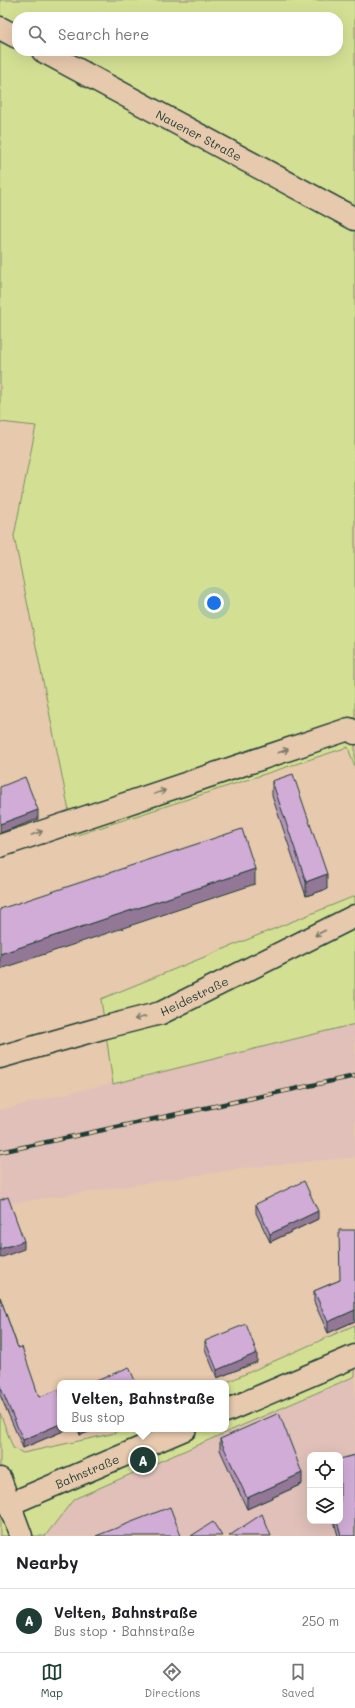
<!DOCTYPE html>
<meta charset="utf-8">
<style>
body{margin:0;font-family:Mali,sans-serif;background:#f6f6f6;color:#202124}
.controls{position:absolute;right:12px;bottom:12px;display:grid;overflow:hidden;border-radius:8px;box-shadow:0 4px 16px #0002}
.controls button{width:36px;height:36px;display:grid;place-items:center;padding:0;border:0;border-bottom:1px solid #e0e0e0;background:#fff;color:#202124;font:20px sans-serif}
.you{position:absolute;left:214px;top:603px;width:14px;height:14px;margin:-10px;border:3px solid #fff;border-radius:50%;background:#1a73e8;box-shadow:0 0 0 6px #1a73e833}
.badge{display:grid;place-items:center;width:26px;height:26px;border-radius:50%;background:#1f3d34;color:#fff;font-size:13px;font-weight:700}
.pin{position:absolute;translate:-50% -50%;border:2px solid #fff;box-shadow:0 1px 4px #0006}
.popup{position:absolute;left:57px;top:1380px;width:172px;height:52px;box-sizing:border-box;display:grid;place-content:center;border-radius:8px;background:#fff;filter:drop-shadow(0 1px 3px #0005);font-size:13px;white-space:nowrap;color:#757577}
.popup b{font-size:15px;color:#202124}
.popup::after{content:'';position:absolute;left:50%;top:100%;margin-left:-8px;border:8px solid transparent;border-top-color:#fff}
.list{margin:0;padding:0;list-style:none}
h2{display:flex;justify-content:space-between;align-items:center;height:52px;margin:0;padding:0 16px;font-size:17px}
h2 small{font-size:13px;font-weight:400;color:#757577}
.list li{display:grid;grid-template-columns:26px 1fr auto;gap:12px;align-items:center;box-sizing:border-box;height:64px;padding:0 16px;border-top:1px solid #e0e0e0}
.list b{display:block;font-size:15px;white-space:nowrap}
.list p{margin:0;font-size:13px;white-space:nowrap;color:#757577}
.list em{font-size:13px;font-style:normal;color:#757577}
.icon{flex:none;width:22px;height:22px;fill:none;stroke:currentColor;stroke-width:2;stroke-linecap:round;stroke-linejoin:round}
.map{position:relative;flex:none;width:355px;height:1536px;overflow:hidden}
.search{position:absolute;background:#fff;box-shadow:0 4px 16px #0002;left:12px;right:12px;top:12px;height:44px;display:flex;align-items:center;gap:10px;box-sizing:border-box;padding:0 14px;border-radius:16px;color:#757577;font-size:15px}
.sheet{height:116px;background:#fff}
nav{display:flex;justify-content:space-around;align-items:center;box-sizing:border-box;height:56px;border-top:1px solid #e0e0e0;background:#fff;font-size:11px;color:#757577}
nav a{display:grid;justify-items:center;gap:2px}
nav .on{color:#1f3d34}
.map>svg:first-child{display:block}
</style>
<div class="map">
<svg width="355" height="1536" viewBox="0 0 355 1536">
<rect width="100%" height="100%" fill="#e7c9ad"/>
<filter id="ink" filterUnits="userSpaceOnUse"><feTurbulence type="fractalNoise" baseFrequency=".025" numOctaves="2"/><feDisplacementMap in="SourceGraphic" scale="8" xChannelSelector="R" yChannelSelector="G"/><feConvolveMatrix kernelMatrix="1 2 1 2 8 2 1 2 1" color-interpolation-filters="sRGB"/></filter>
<g filter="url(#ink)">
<g fill="#e0c0b9" fill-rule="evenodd">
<path d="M355,1024V1157L245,1168L0,1205V1110Z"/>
<path d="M355,1376V1536H45L74,1499ZM310,1455H340V1521H310Z"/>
</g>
<g fill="#d3e093" stroke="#798e64" fill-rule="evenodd">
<path d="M0,0H355V768L348,747L74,836L14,536L36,426L0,422ZM17,17H338V51H17Z"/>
<path d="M355,896V1024L113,1084L101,999Z"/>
<path d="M355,1325V1376L74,1499L45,1536H0V1413L13,1448L23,1453L111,1434L122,1429H226L225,1383Z"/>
</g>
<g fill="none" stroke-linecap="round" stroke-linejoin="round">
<defs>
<g id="street">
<path d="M0,28L17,37"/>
<path d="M43,51L355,219"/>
<path d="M0,846L349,729L355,733"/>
<path d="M0,1057L102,1028L161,1013L355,916"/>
</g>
<g id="secondary">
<path d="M226,1411L355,1356"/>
<path d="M0,1479L21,1536"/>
<path d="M10,1504L185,1429"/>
</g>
</defs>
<use href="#street" stroke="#1f3d34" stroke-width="25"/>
<use href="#secondary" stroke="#1f3d34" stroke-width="25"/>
<use href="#street" stroke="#e7c9ad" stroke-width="22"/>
<use href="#secondary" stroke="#e7c9ad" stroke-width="22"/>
<defs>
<path id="rail" d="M0,1152L355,1076"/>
</defs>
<use href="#rail" stroke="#1f3d34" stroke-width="4.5"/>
<use href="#rail" stroke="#e7c9ad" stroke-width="3" stroke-dasharray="9" stroke-linecap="butt"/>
</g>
<g fill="#b394b8" stroke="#1f3d34">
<path d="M272,781L327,889L306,896L272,796Z"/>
<path d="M256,1204L318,1219L270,1242L256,1213Z"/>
<path d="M355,1230V1321L328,1333L314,1302V1291L340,1280Z"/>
<path d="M0,1297L18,1348L39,1397L60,1429H68L23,1448L0,1395Z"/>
<path d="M205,1341L257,1362L217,1378L205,1349Z"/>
<path d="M78,1429H97L80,1435Z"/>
<path d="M220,1439L302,1484L247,1509L220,1450Z"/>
<path d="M334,1521H340L355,1536H338Z"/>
</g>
<g fill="#927896" stroke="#1f3d34">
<path d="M38,810V819L0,833V824Z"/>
<path d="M255,869V884L0,969V954Z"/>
<path d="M327,874V889L306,896V882Z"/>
<path d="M318,1211V1219L270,1242V1234Z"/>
<path d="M24,1241V1249L0,1258V1249Z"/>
<path d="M355,1310V1321L328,1333V1322Z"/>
<path d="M257,1353V1362L217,1378V1370Z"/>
<path d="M60,1424V1429H68L23,1448V1440Z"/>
<path d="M80,1429H97L80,1435Z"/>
<path d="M302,1473V1484L247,1509V1498Z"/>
<path d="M323,1521H332L323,1523Z"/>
</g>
<g fill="#d0acd6" stroke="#1f3d34">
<path d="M293,774L327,874L306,882L272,781Z"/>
<path d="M25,777L38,810L0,824V787Z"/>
<path d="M242,829L255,869L0,954V909Z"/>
<path d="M304,1181L318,1211L270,1234L256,1204Z"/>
<path d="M8,1197L24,1241L0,1249V1200Z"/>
<path d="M339,1230H355V1310L328,1322L314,1291L340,1280Z"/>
<path d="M0,1297L18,1348L22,1347L39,1397L60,1389V1424L23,1440L0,1386Z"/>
<path d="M246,1324L257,1353L217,1370L205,1341Z"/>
<path d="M129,1367L136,1383H92Z"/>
<path d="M279,1413L302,1473L247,1498L220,1439Z"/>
<path d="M355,1455V1536H341L337,1521H340V1459Z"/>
<path d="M170,1507L181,1536H96Z"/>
<path d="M262,1514L271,1536H229Z"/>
<path d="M213,1522L222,1536H191Z"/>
</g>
<defs><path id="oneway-shaft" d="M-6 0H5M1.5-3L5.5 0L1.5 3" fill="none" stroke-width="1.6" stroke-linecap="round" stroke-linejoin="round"/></defs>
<g stroke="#797c6a">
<use href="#oneway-shaft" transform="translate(283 751) rotate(-19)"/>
<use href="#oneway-shaft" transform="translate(160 792) rotate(-19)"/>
<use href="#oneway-shaft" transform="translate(37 833) rotate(-19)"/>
<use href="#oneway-shaft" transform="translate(320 933) rotate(153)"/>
<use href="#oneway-shaft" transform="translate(140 1018) rotate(166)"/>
</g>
</g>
<g text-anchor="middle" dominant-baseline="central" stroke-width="3.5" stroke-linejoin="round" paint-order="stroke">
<g font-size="12" fill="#1f3d34" stroke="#e7c9ad">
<text transform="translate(199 135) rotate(28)">Nauener Straße</text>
<text transform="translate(194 996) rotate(-26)">Heidestraße</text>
<text transform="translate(87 1471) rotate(-23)">Bahnstraße</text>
</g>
</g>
</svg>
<div class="controls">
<button><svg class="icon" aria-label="locate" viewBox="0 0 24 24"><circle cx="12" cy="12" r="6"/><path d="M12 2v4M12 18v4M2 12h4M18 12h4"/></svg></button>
<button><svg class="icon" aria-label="layers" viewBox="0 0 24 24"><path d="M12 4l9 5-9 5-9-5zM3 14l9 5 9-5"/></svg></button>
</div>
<div class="you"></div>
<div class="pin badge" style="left:143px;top:1460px">A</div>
<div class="popup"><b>Velten, Bahnstraße</b>Bus stop</div>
<div class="search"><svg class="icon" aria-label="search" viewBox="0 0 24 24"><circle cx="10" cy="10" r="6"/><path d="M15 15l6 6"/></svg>Search here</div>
</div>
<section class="sheet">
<h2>Nearby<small></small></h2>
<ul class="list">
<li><span class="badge">A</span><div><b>Velten, Bahnstraße</b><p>Bus stop · Bahnstraße</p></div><em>250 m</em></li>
</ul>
</section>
<nav>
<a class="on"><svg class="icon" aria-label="map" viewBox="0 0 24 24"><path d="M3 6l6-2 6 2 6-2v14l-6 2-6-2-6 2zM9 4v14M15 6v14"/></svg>Map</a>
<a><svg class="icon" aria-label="directions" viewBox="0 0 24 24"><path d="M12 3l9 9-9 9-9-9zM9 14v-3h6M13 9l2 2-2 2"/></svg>Directions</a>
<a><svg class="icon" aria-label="saved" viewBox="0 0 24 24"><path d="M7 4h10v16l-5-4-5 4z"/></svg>Saved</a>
</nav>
